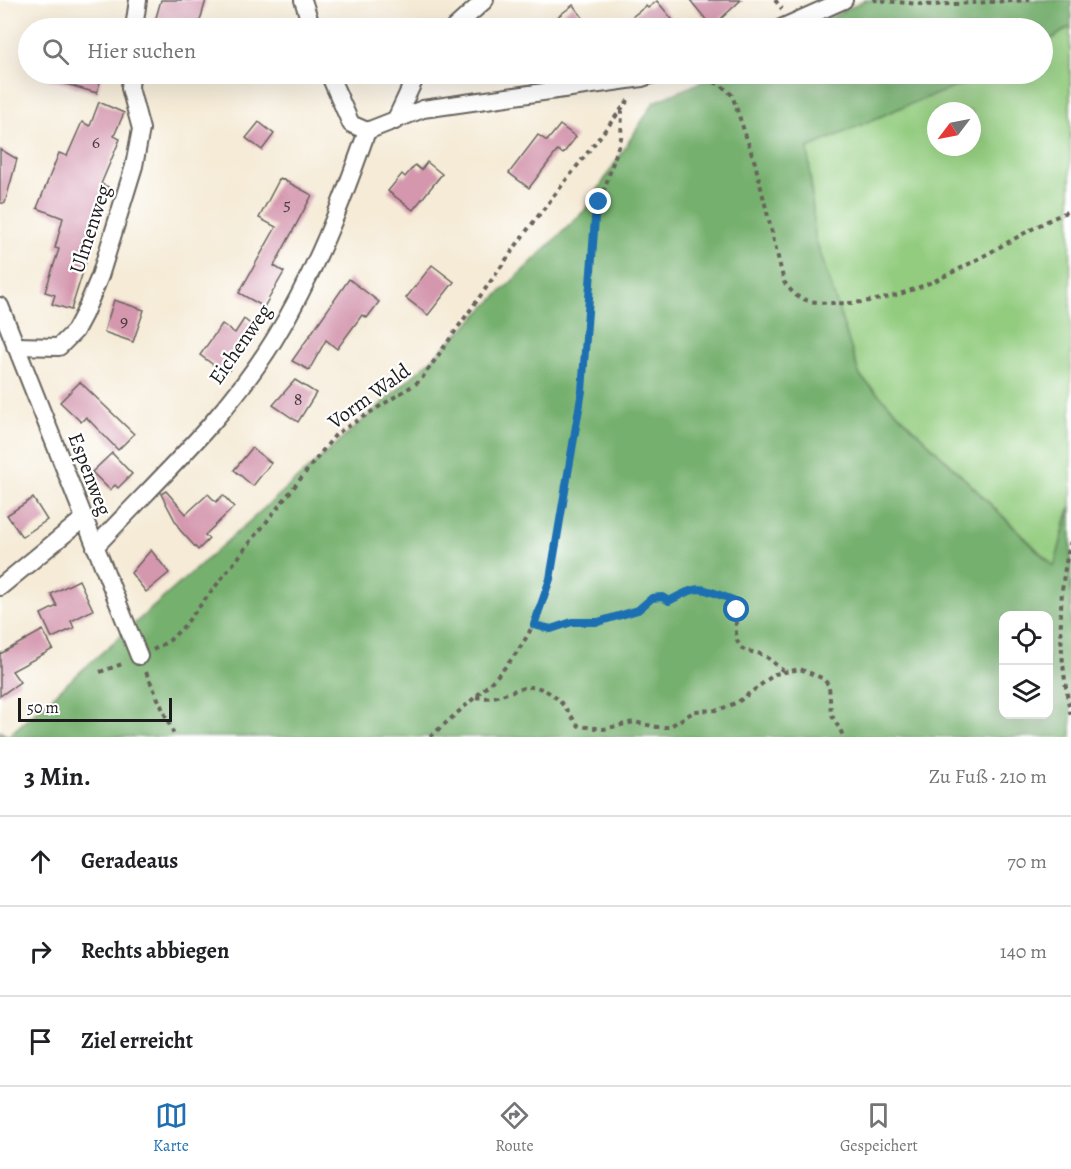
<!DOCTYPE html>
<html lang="de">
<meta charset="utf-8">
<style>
body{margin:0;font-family:Alegreya,serif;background:#f6f6f6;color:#202124}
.controls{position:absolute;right:18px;bottom:18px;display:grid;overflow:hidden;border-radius:12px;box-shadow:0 6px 24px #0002}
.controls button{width:54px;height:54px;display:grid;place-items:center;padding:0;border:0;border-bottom:2px solid #e0e0e0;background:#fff;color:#202124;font:30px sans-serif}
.compass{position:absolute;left:927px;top:102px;width:54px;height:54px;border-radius:50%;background:#fff;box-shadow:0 6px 24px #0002;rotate:238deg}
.scale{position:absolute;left:18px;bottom:15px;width:154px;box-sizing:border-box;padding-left:6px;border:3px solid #1c1c1c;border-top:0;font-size:16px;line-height:21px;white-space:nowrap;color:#1c1c1c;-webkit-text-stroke:4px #fff;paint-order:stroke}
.stop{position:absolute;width:18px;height:18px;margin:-14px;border:4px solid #1f6fb2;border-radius:50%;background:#fff}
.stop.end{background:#1f6fb2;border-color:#fff;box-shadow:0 2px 6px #0008}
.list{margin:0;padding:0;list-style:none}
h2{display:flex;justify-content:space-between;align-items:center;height:78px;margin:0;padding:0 24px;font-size:26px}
h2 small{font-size:20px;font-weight:400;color:#757577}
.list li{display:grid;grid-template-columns:39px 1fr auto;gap:18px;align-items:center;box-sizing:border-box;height:90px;padding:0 24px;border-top:2px solid #e0e0e0}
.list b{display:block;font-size:22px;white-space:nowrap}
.list em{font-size:20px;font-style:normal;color:#757577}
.icon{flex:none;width:33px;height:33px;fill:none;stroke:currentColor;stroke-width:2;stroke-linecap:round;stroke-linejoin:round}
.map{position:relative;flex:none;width:1071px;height:737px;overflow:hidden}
.search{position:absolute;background:#fff;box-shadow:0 6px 24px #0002;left:18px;right:18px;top:18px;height:66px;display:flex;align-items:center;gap:15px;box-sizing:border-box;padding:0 21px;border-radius:33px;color:#757577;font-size:22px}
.sheet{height:348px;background:#fff}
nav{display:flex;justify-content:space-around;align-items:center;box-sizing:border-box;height:84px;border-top:2px solid #e0e0e0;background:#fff;font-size:16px;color:#757577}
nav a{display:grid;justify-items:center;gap:3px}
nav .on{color:#1f6fb2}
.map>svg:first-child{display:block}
</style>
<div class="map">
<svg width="1071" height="737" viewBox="0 0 1071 737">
<rect width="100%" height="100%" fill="#fff"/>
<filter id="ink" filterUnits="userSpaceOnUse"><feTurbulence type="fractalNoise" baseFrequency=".0167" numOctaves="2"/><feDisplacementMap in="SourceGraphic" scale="12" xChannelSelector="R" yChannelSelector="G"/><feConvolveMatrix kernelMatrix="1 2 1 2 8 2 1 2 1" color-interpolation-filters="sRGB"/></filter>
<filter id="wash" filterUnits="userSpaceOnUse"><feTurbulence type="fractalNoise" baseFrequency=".008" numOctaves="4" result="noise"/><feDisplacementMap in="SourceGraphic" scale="24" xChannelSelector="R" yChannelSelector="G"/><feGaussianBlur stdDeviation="1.35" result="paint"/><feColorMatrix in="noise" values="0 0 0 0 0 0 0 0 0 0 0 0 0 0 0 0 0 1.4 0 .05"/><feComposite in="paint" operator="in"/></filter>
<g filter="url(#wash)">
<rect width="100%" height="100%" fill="#f5ebd7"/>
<path fill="#93cc7f" stroke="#58744e" stroke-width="1.5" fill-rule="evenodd" d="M1070,27L1071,506L1067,514L1055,567L860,376L815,237L808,148L902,107L990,74H1042L1043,45ZM936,111H972V147H936Z"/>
<g fill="#76b06e" stroke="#496645" stroke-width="1.5" fill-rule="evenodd">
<path d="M865,0H1071V29L1069,27L1043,45L1042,28H811Z"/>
<path d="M720,74H990L902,107L808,148L815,237L860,376L1054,567L1071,506V737H0V731L8,736L433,358L585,210L654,102ZM1004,616H1048V714H1004Z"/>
</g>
<g id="blocks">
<g fill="#d497ae">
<path d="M161,0H206L198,28H153Z"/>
<path d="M690,0H741L712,27Z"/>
<path d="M657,1L672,19L660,28H618L646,6L648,8Z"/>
<path d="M573,5L591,28H543Z"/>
<path d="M45,74H102L97,93L44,78Z"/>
<path d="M99,102L124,113L114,136L120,139L101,184L108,187L89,231L95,233L71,310L52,304L55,295L45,292L59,249L55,248L63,218L37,208L59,153L67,156L82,122L90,126Z"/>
<path d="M259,122L274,134L262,150L246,138Z"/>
<path d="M560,125L576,137L563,154L558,150L529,188L509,173L538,135L547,141Z"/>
<path d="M0,149L17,159L5,203H0Z"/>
<path d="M427,162L442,174L413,210L388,191L402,174L405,177L415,165L421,170Z"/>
<path d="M280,178L312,195L274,266L284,272L264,307L239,293L276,227L259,218Z"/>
<path d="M432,265L454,282L428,315L406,298Z"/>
<path d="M349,279L379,302L367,318L362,315L337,349L326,340L309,370L292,361Z"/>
<path d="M114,300L144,310L133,342L104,332Z"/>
<path d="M244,319L259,331L226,374L200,355L222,324L235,333Z"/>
<path d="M295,380L316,393L298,422L273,405Z"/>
<path d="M80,382L134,434L118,450L86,417L81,422L60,402Z"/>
<path d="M252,448L271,463L253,486L234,470Z"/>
<path d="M112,453L132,474L118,488L115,485L110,490L92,472Z"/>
<path d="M166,491L186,514L208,494L216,502L223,495L234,507L205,535L209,539L198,550L180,530L161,494Z"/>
<path d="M33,498L47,520L22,537L7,515Z"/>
<path d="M151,550L169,573L146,592L131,573Z"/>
<path d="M79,580L93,610L71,621L74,628L52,638L41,614L57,606L51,594Z"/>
<path d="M43,630L53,649L12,671L20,682L0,696V654Z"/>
</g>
</g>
</g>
<g filter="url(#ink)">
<use href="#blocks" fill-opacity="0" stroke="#68645d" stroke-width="1.5"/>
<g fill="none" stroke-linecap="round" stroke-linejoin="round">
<defs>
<g id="street">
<path d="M303,0L312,28"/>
<path d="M134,28L138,0"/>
<path d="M454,28L485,0"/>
<path d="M781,28L844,0"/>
<path d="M329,74L351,124L367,131L423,109L642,78L654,74"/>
<path d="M395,121L417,74"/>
<path d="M0,306L139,656"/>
<path d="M15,346L59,347L75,331L84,314L100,276L134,166L141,129L130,88L131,74"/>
<path d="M95,547C157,480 226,418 274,340C314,275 342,203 367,131"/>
<path d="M0,587L83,519"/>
</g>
</defs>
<use href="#street" stroke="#68645d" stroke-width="20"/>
<g stroke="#68645d" stroke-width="4" stroke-dasharray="4.5 4.5" stroke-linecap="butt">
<path d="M775,0L782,9"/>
<path d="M873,0L932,5L1030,0"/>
<path d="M698,74L722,86L732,95L755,163L784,282C788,286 792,293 797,296C806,302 822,303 833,303C922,307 994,243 1071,210"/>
<path d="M1071,541C1055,599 1060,659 1071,717"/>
<path d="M534,625L551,629L572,622H598L638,610L652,598L662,597L669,601C701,584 698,587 733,600C738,612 735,620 736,632C737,656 752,649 765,656C772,660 777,667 784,671"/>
<path d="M153,650L170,640L184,626L336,434L420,381L525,233L630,98"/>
<path d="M100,672L125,663"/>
<path d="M146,672L175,737"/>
<path d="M476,697C508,703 526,672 555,697C564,704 571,717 579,726L604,729L634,722L657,727H669L695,711L718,710L738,702L775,674L800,669L822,678L829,685L831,714L844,737"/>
<path d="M430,737C490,683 527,661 550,579L582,391L595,218L621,138L622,111"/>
</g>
<use href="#street" stroke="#fff" stroke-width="16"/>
</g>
</g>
<g fill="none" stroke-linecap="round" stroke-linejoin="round" filter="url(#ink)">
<path stroke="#1f6fb2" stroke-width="8" d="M599,202L595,218L582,391L550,579L534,625L551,629L572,622H598L638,610L652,598L662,597L669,601C701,584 698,587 733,600L737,610"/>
</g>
<g text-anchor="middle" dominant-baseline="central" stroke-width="4.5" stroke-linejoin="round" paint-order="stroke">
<g font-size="18" fill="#4a3b40">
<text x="96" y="142">6</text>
<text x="287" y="204">5</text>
<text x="124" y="321">9</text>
<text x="298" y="399">8</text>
</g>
<g font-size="21" fill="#1c1c1c" stroke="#fff">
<text transform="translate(90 229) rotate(-72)">Ulmenweg</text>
<text transform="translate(240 344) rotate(-55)">Eichenweg</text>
<text transform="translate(369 396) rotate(-36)">Vorm Wald</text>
<text transform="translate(90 474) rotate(69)">Espenweg</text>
</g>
</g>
</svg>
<div class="controls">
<button><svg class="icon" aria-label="locate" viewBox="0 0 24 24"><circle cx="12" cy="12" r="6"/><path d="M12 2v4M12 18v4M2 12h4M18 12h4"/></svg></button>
<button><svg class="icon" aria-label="layers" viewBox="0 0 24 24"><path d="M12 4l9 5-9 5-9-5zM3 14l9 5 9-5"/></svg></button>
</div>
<svg class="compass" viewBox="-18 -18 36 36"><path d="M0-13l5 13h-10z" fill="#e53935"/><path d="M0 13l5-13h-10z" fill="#757577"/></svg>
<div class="scale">50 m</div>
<div class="stop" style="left:737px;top:610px"></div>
<div class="stop end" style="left:599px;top:202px"></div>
<div class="search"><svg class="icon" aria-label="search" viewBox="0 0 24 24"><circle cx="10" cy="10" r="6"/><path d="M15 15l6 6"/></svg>Hier suchen</div>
</div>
<section class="sheet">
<h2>3 Min.<small>Zu Fuß · 210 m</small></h2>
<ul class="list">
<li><svg class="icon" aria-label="ahead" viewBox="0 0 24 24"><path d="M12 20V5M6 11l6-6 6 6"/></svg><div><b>Geradeaus</b></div><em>70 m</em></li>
<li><svg class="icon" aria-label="right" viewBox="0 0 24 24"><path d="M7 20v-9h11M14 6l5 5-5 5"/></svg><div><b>Rechts abbiegen</b></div><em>140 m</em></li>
<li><svg class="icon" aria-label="arrive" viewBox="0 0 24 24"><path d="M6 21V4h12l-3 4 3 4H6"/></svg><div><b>Ziel erreicht</b></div></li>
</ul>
</section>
<nav>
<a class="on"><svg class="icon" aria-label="map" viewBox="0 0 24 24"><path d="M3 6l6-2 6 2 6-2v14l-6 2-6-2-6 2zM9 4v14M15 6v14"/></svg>Karte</a>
<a><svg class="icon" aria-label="directions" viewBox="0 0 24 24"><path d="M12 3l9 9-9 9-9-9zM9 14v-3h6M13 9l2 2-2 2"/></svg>Route</a>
<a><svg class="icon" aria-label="saved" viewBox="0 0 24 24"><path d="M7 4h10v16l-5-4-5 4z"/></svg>Gespeichert</a>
</nav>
